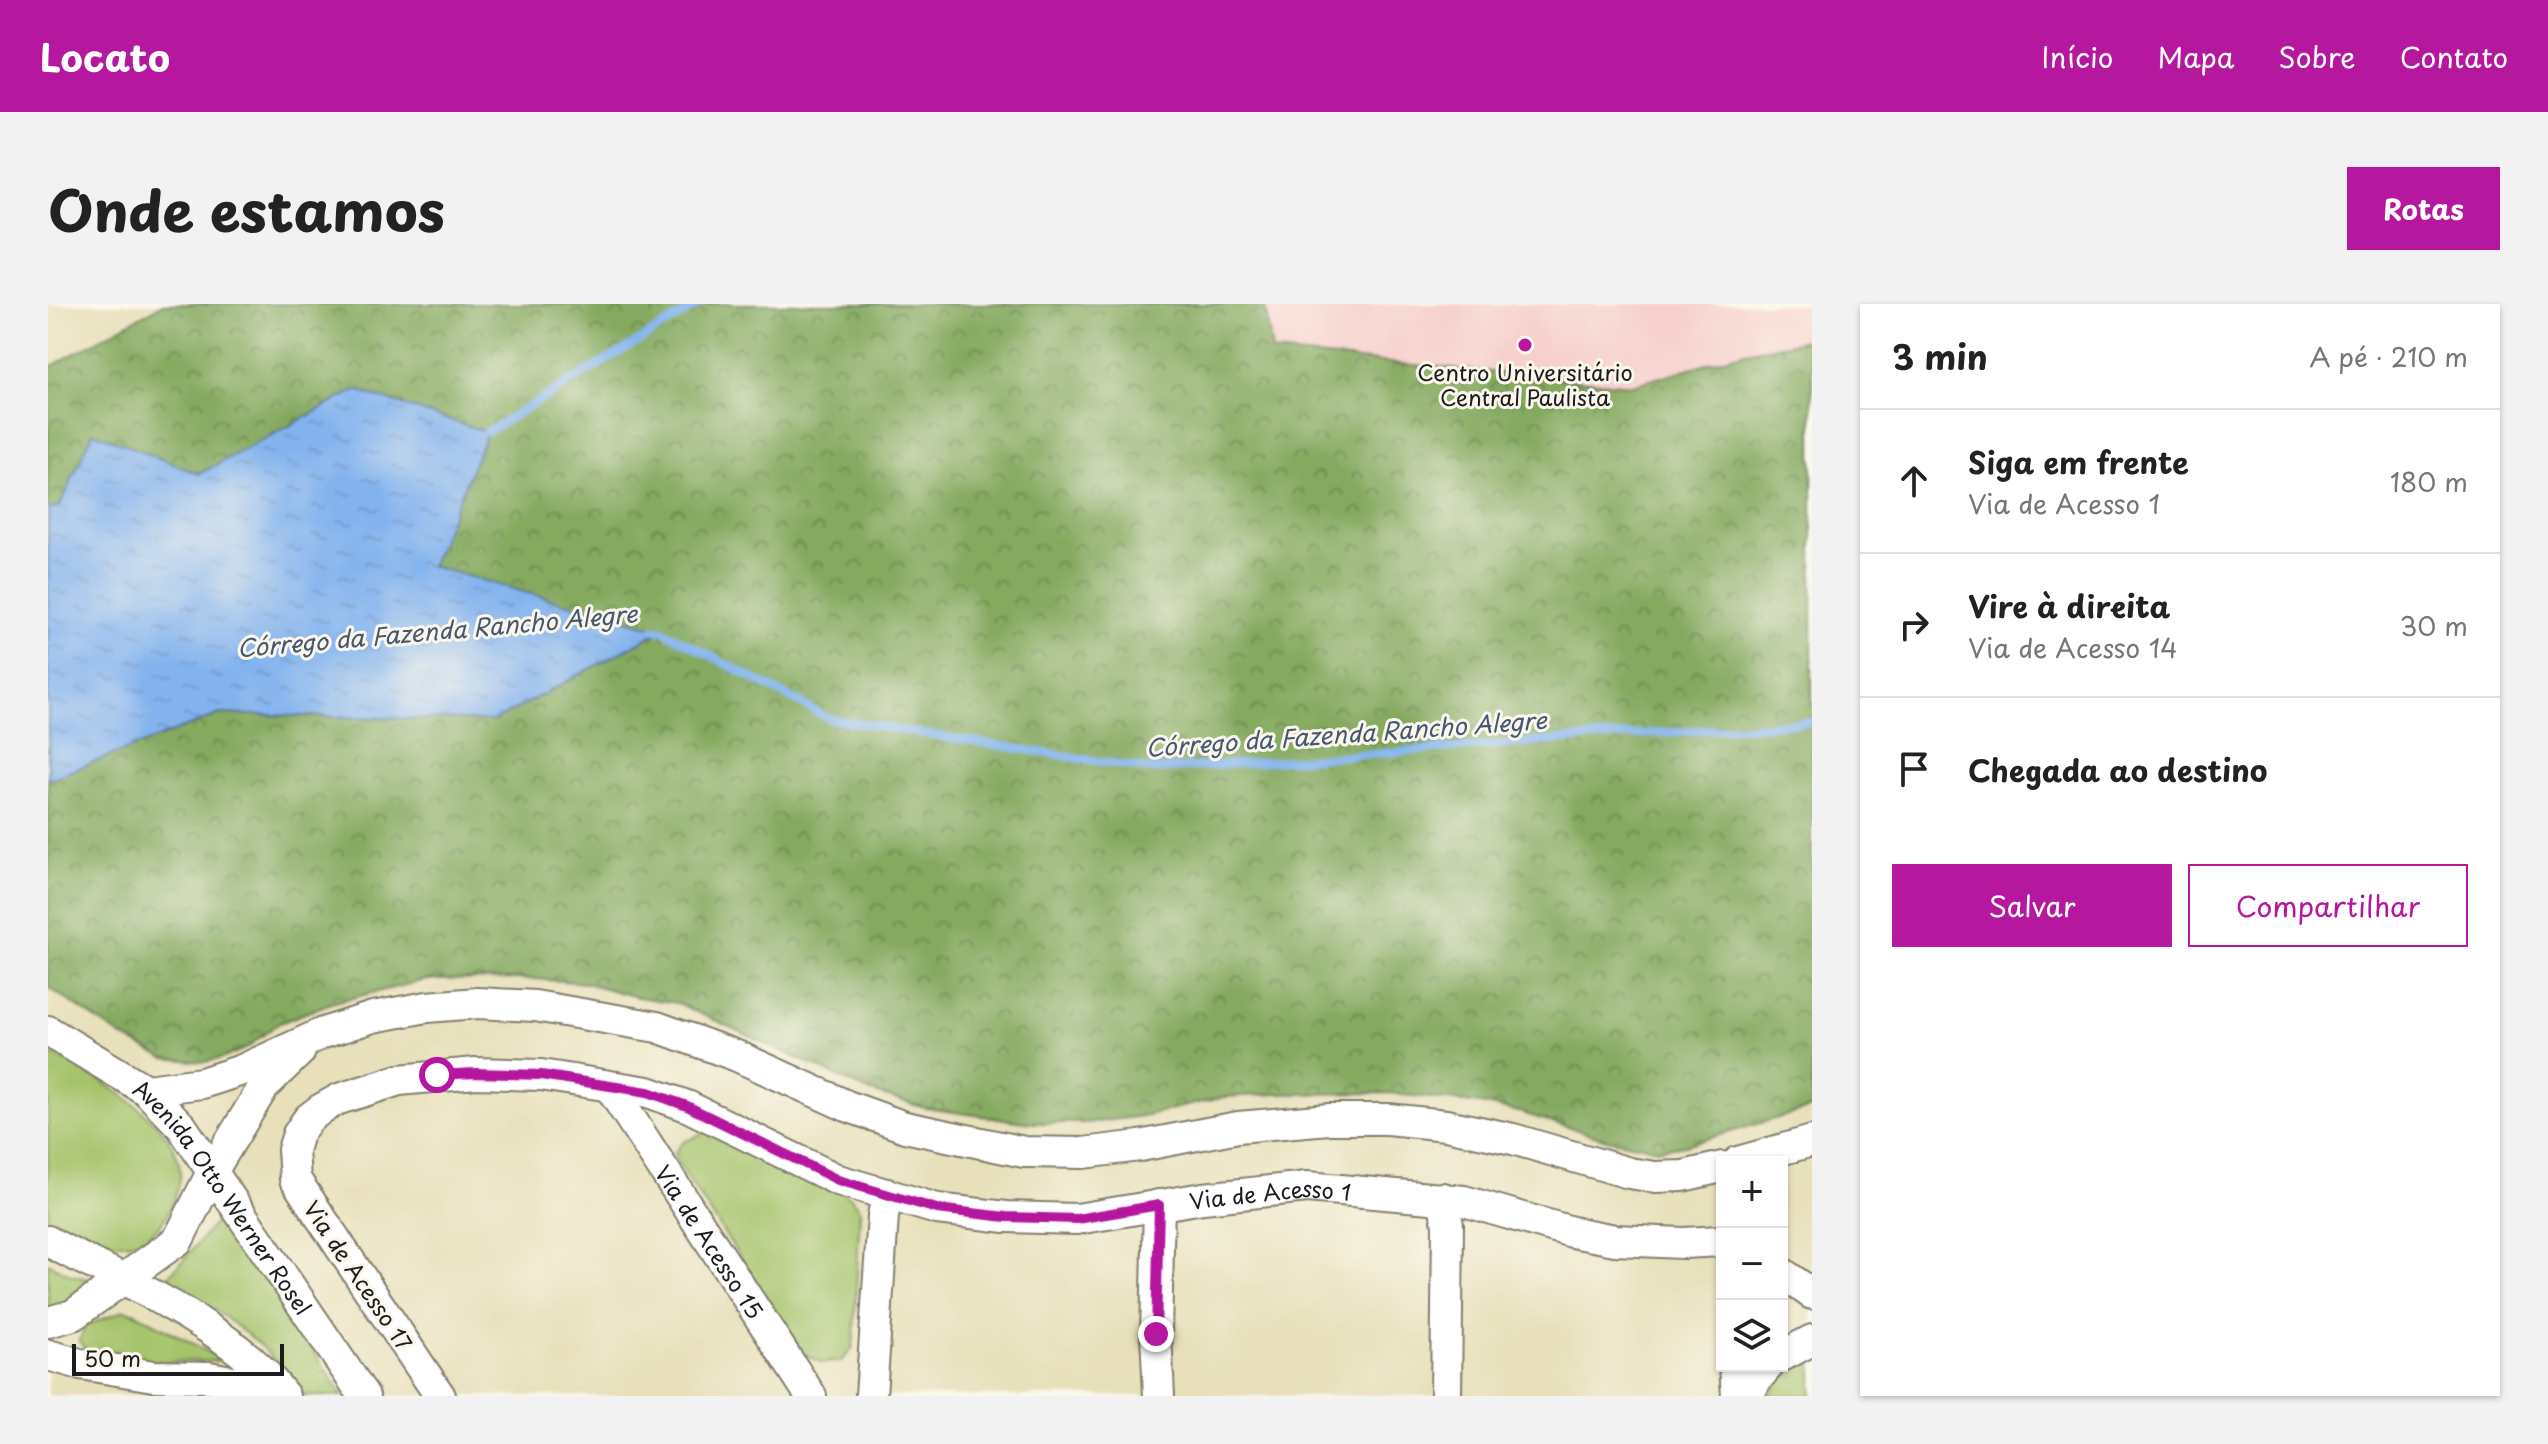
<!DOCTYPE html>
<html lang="pt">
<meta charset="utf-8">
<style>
body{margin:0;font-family:"Playpen Sans",sans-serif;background:#f2f2f2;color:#222}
.controls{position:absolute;right:24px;bottom:24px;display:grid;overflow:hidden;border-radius:0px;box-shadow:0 2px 6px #0004}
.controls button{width:72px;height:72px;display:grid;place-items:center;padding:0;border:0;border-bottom:2px solid #e0e0e0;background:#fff;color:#222;font:40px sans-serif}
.scale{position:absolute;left:24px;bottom:20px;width:212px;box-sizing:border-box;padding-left:8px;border:4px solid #1c1c1c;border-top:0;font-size:22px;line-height:28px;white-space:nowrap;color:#1c1c1c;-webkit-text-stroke:6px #fbf7ec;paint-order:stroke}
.stop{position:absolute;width:24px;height:24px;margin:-18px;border:6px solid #b5179e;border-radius:50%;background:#fff}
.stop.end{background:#b5179e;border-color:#fff;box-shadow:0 2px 8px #0008}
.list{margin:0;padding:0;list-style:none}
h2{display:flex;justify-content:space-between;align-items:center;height:104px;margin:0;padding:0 32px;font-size:34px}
h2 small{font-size:26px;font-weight:400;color:#767676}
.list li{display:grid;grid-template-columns:52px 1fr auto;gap:24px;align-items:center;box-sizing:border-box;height:144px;padding:0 32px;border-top:2px solid #e0e0e0}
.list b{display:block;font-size:30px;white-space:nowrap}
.list p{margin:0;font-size:26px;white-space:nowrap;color:#767676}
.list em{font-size:26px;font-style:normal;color:#767676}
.actions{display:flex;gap:16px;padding:24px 32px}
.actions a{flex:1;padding:18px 0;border:2px solid #b5179e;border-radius:0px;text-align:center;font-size:28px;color:#b5179e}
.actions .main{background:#b5179e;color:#fff}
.icon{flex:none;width:44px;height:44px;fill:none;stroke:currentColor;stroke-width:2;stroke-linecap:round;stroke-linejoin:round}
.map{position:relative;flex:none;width:1764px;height:1092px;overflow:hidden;border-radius:0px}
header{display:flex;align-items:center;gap:48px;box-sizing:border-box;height:112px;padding:0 40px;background:#b5179e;color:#fff}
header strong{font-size:38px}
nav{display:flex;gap:44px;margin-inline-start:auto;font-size:28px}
.intro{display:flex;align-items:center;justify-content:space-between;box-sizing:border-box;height:192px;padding:0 48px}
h1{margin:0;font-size:56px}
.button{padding:20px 36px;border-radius:0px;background:#b5179e;color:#fff;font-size:28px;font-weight:700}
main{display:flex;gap:48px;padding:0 48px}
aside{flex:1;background:#fff;border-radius:0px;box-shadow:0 2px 6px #0004}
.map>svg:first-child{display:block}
</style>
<header>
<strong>Locato</strong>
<nav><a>Início</a><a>Mapa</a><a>Sobre</a><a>Contato</a></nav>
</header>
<div class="intro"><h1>Onde estamos</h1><a class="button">Rotas</a></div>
<main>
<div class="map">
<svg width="1764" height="1092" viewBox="0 0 1764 1092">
<defs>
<pattern id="forest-crowns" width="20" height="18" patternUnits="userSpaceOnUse" patternTransform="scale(2)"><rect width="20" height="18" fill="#84a95f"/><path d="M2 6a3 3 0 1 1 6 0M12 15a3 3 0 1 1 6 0" fill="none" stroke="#6b894e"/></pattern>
<pattern id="water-ripples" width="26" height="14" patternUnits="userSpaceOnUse" patternTransform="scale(2)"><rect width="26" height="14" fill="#83b3ee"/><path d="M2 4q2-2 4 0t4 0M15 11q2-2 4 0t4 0" fill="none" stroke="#7199cc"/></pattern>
</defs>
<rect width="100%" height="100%" fill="#fbf7ec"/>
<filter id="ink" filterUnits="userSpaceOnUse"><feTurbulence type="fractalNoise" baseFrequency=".0125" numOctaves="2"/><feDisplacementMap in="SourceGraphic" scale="16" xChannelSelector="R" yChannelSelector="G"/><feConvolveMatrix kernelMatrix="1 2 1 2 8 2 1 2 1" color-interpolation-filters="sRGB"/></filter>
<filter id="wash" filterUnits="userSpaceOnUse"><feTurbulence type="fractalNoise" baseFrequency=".006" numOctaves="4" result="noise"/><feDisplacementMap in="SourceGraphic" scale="32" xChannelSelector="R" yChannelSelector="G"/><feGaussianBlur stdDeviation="1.8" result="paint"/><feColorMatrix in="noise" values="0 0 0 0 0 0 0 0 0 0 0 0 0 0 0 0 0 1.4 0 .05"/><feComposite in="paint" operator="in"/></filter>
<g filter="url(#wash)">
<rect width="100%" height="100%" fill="#e8e0bb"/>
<path fill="#f7d0cc" d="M1217,0H1764V35L1697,48L1585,81L1224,48Z"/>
<path fill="url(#forest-crowns)" stroke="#50623e" stroke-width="2" d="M115,0H1217L1224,48L1585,81L1697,48L1764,35V804L1638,841L1611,845L1562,836L1471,808L1432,800L1341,789L1229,790L1177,793L1095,812L1041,819H984L877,804L823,788L629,699L589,693L538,679L486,675L378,676L283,699L229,720L199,744L176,754L156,758L116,754L74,733L0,683V64Z"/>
<g fill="#a5c36b" stroke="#607044" stroke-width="2">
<path d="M0,749C37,762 107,808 125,843C136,864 133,881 124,901C98,962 46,936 0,916Z"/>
<path d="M658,828L803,893L812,905L806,1034L804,1045L792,1058L773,1059L756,1050L627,855V848L635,838Z"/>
<path d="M175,910L179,913L295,1092H256C223,1043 174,1008 123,979L120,973Z"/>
<path d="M0,959L23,971L46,976L33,993L0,1006Z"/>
<path d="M76,1006L86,1008L168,1052L170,1057L98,1058L38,1047L31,1036L38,1022Z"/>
<path d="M1764,1055V1092H1721C1732,1075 1745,1063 1764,1055Z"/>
</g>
<path fill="url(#water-ripples)" stroke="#506885" stroke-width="2" d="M308,86L439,128L383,262L614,326L446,417L172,410L0,476V205L12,202L45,128L151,170Z"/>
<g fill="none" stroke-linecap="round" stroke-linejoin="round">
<g stroke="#83b3ee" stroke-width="8">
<path d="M439,128L652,0"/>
<path d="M605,326H614L782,415L1105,466L1764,418"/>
</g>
</g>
</g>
<g filter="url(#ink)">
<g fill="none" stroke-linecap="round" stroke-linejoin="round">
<defs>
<g id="minor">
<path id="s1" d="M0,727L98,786L134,823L316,1092"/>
<path id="s2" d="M562,783L763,1092"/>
<path d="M98,786L154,779L194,766L275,729L325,713L379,703L430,699L487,702L609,723L689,752L799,802L857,823L976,848L1035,849L1092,842L1190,823L1281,815H1340L1398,821L1465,835L1581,869L1607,873L1635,872L1674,863"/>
<path d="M1690,858L1764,837"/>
<path d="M1395,894L1400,921L1398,1092"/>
<path d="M1111,901L1108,1030L1111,1092"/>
<path d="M0,937C25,952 52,962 77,976C130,1004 201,1043 236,1092"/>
<path d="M1734,969L1764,990"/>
<path d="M0,1018L25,1011L130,936L165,866L216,782L252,747"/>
<path d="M0,1051L32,1060L106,1072L161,1073L231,1086"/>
<path d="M1734,1052L1764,1036"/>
<path d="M1687,1062L1689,1092"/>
<path id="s3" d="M392,1092L247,875L245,846L250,830L260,815L273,805L291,795L351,776L428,769L493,771L600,788L639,802L790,876L889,905L958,913L1029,915L1155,894L1259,883L1416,897L1524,928L1567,936L1635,939L1674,937"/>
<path d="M823,1092L835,912L839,890"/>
<path d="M1700,1092L1708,1076L1720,1062"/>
</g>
</defs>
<use href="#minor" stroke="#827e6c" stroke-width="34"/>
<use href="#minor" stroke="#fff" stroke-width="30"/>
</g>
</g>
<g fill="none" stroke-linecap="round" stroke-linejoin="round" filter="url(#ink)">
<path stroke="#b5179e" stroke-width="10" d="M389,771L428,769L493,771L600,788L639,802L790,876L889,905L958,913L1029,915L1111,901L1108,1030"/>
</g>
<circle fill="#b5179e" stroke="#fbf7ec" stroke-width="3" cx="1477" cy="41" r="8"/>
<g text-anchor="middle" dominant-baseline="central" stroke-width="6" stroke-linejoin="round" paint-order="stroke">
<g font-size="22" fill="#1c1c1c" stroke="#fbf7ec">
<text x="1477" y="67">Centro Universitário<tspan x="1477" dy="25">Central Paulista</tspan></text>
</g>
<g font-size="22" fill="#1c1c1c" stroke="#fbf7ec">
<text stroke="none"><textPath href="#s3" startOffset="1324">Via de Acesso 1</textPath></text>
<text stroke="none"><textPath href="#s1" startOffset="246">Avenida Otto Werner Rosel</textPath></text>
<text stroke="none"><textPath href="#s2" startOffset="184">Via de Acesso 15</textPath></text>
<text transform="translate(311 971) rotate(56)">Via de Acesso 17</text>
</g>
<g font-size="24" font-style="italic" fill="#455870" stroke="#fbf7ec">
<text transform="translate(389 326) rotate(-5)">Córrego da Fazenda Rancho Alegre</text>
<text transform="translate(1298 429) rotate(-4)">Córrego da Fazenda Rancho Alegre</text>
</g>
</g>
</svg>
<div class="controls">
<button>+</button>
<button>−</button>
<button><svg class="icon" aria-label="layers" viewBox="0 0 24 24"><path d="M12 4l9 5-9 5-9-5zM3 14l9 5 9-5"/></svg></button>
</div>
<div class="scale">50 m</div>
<div class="stop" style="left:389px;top:771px"></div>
<div class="stop end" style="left:1108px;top:1030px"></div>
</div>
<aside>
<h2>3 min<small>A pé · 210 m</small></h2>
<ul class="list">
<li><svg class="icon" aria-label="ahead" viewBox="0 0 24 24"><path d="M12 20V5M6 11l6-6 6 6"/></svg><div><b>Siga em frente</b><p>Via de Acesso 1</p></div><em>180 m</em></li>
<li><svg class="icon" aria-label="right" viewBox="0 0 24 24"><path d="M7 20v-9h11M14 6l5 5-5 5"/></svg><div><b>Vire à direita</b><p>Via de Acesso 14</p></div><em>30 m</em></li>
<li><svg class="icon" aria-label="arrive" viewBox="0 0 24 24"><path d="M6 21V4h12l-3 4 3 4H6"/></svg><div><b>Chegada ao destino</b></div></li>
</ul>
<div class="actions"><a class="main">Salvar</a><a>Compartilhar</a></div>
</aside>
</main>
